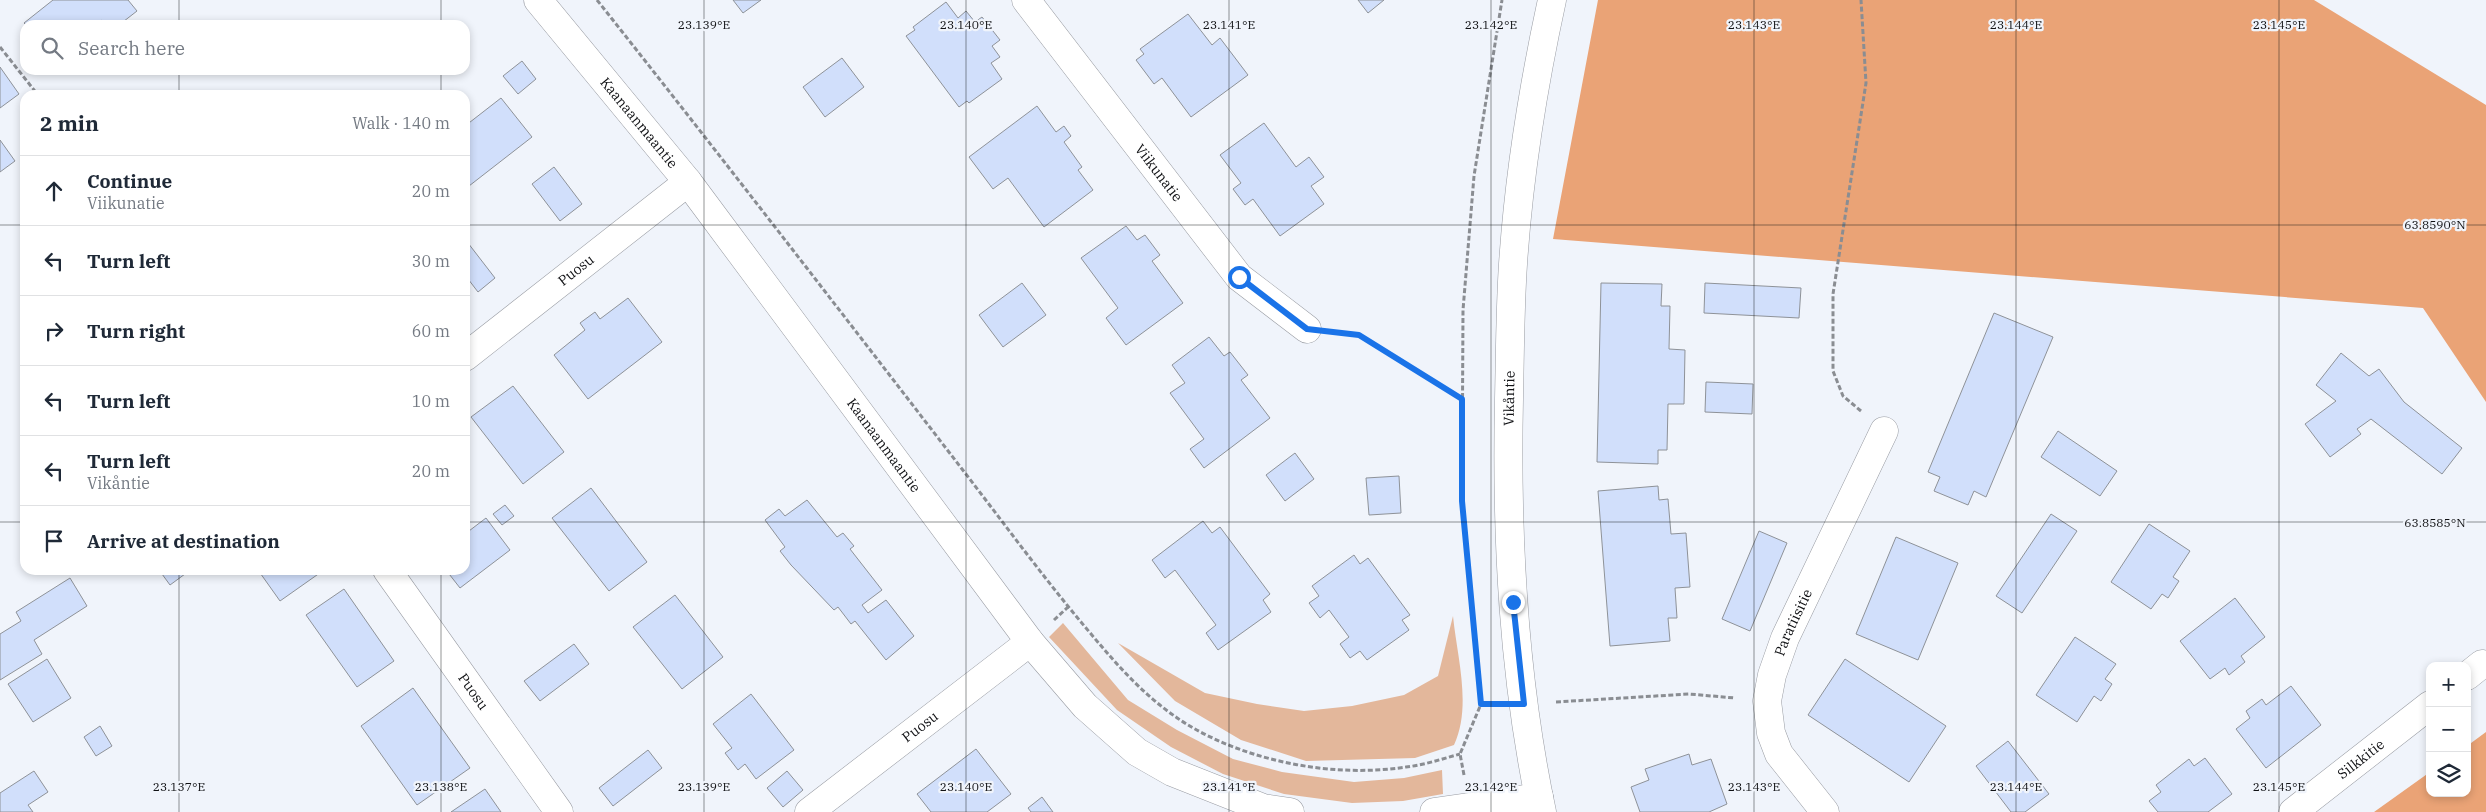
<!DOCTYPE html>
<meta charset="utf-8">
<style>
body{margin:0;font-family:"IBM Plex Serif",serif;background:#f2f2f3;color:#1f2937}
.controls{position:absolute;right:15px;bottom:15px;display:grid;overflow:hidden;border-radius:10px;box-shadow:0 2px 8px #0003}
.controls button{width:45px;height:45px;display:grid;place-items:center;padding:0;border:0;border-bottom:1px solid #e0e1e3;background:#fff;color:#1f2937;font:25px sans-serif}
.stop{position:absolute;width:15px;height:15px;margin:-11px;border:4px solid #1a73e8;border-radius:50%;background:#fff}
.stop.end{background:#1a73e8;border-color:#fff;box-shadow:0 1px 5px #0008}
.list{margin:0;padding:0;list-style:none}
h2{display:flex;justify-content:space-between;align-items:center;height:65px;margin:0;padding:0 20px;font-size:21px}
h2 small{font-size:16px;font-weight:400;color:#747a83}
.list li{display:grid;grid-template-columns:32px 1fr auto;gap:15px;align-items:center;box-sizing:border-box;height:70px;padding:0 20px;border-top:1px solid #e0e1e3}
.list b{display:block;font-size:19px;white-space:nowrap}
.list p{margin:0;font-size:16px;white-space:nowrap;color:#747a83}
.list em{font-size:16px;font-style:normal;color:#747a83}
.icon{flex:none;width:28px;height:28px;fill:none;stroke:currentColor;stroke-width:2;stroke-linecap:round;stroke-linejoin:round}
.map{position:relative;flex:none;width:2486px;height:812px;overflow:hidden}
.search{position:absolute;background:#fff;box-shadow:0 2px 8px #0003;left:20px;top:20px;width:450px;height:55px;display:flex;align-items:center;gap:12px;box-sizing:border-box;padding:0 18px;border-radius:15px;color:#747a83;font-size:19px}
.panel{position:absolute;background:#fff;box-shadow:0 2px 8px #0003;left:20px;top:90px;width:450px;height:485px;border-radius:15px}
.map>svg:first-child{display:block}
</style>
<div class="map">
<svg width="2486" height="812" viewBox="0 0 2486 812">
<rect width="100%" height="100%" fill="#f0f4fb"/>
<g fill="#e3b79b">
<path d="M1453,616C1457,657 1472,706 1454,745L1415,758L1306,761L1241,740L1175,701L1118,643L1205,693L1257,704L1304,711L1352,706L1404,695L1438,676Z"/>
<path d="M1063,623L1128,700L1177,730L1233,759L1282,772L1354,782L1404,778L1442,770L1443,794L1403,801L1352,803L1284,794L1223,774L1171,747L1117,710L1049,637Z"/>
</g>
<g fill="#eaa376">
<path d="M1598,0H2314L2486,105V402L2423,308L1553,239Z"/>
<path d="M2486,732V812H2374L2430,772V793H2467V746Z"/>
</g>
<g fill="#d1dffb" stroke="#8e9298">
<path d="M53,0H128L137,11L119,25H106L102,20L96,25H26L24,23Z"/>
<path d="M733,0H761L743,13Z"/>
<path d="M1358,0H1384L1368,13Z"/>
<path d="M946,2L958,18L966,11L975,22L982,17L1000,40L992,46L1000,57L991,63L1002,79L969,103L967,101L959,107L906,36L915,30L913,27Z"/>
<path d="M1188,14L1212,45L1220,38L1248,75L1191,117L1162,78L1154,84L1136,60L1144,54L1140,49Z"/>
<path d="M842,58L864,87L825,117L803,87Z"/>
<path d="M522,61L536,79L518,94L503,76Z"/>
<path d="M0,67L19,94L0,108Z"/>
<path d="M501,98L532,137L469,186L465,181V126Z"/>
<path d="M1037,106L1056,132L1064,126L1071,136L1064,142L1082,167L1078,170L1093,190L1044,227L1008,178L993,189L969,157Z"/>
<path d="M1264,123L1296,167L1309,157L1324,177L1311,186L1324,204L1280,236L1253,199L1245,205L1233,189L1241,183L1220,155Z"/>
<path d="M0,140L15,161L0,172Z"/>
<path d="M554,167L582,204L560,221L532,184Z"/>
<path d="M1126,226L1137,240L1145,235L1160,255L1152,261L1183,303L1126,345L1106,318L1118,308L1081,258Z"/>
<path d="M468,243L495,278L478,292L465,275V246Z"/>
<path d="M1022,283L1046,315L1003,347L979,315Z"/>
<path d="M1601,283L1662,284L1661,306H1670L1669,349L1685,350L1684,404H1668L1667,450H1658V464L1597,462Z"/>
<path d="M1705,283L1801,288L1799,318L1704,313Z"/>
<path d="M628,298L662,342L588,399L554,355L585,330L580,323L595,312L600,319Z"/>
<path d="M1994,313L2053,337L1986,497L1974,491L1968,505L1934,491L1940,477L1928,472Z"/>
<path d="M1209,337L1224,356L1230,352L1248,375L1241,380L1270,418L1204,468L1190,449L1204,439L1170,393L1185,383L1172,365Z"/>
<path d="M2341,353L2369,376L2379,369L2404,402L2462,448L2442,474L2371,419L2357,429L2361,434L2330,457L2305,424L2336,401L2316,385Z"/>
<path d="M1706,382L1753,384L1752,414L1705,412Z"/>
<path d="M513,386L564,452L523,484L471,417Z"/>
<path d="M2058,431L2117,471L2100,496L2041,457Z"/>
<path d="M1295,453L1314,479L1285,501L1266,475Z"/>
<path d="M1399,476L1401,513L1369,515L1366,478Z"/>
<path d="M1658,486L1659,500L1668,499L1671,534L1686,533L1690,587L1675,588L1677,618H1668L1670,641L1610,646L1598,491Z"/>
<path d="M591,488L647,562L609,591L552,518Z"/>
<path d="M807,500L837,537L843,533L854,546L850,549L882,590L862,605L868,613L886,600L914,636L886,660L855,621L851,624L838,607L834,610L791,565L780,551L785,547L765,520L779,509L785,516Z"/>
<path d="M505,505L514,516L502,525L493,514Z"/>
<path d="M2051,514L2077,531L2022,613L1996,596Z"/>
<path d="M486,518L510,550L460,588L446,570H465V534Z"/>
<path d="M1203,521L1212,533L1220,527L1270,594L1263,600L1271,612L1218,650L1206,633L1216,625L1175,570L1165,578L1152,560Z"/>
<path d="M2149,524L2190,551L2173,577L2179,581L2168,598L2162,594L2151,609L2111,582Z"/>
<path d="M1759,531L1787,543L1750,631L1722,619Z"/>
<path d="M1896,537L1958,563L1918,660L1856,634Z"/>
<path d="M1354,555L1360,564L1368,558L1410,615L1402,620L1409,630L1367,660L1360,651L1350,658L1340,644L1349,637L1329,610L1320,618L1309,603L1319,596L1312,586Z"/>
<path d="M167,570H182L185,574L170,585L162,574Z"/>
<path d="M258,570H324L280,601Z"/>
<path d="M70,578L87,606L34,640L42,654L0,680V634L21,621L16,612Z"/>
<path d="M344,589L394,661L357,687L306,615Z"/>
<path d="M675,595L723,657L682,689L633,627Z"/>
<path d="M2235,598L2265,637L2241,656L2245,662L2229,675L2225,668L2210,679L2180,641Z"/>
<path d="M2075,637L2116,664L2105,679L2112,684L2101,701L2094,696L2077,722L2036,695Z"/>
<path d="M574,644L589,664L540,701L524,681Z"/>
<path d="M47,659L71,698L33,722L8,684Z"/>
<path d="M1845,659L1946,726L1909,782L1808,715Z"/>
<path d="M2291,686L2321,725L2266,768L2236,729L2250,718L2246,711L2262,699L2266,705Z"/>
<path d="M413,688L470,768L417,805L361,726Z"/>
<path d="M751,694L794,750L756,779L745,764L738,770L725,753L732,748L713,724Z"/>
<path d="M100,726L112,746L96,756L84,737Z"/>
<path d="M2008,741L2049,794L2025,812H2011L1976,766Z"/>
<path d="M976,749L1011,794L987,812H931L917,794Z"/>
<path d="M648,750L662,768L613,806L599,788Z"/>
<path d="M1689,754L1692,765L1711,759L1727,804L1709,812H1640L1631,787L1649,780L1645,769Z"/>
<path d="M2205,758L2232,794L2208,812H2158L2149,801L2161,792L2156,785L2189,759L2194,766Z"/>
<path d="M34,771L48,792L28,805L33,812H0V793Z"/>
<path d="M787,771L803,790L783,807L767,788Z"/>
<path d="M485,789L501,812H451Z"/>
<path d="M1042,797L1053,812H1031L1028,808Z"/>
</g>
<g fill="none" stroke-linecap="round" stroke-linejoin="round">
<defs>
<g id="minor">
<path id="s1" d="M1026,0L1239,277L1307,329"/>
<path id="s2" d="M465,357L688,182"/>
<path id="s3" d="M387,570L559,812"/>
<path d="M2467,676L2482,664"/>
<path id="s4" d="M809,812L1030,642"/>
<path id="s5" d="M1825,812L1779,754L1771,733L1767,701L1772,675L1785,638L1884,431"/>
<path id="s6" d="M2293,812L2430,705"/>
</g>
<g id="tertiary">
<path id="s7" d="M538,0L688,182L1030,642L1085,706L1137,752L1172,772L1263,808L1290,812"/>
<path d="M1434,812L1539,797"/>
<path id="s8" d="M1542,812C1513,676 1506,538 1509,399C1510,354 1510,309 1513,264C1519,175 1533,87 1552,0"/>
</g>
</defs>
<use href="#minor" stroke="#989ba2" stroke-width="29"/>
<use href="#tertiary" stroke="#989ba2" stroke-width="29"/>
<g stroke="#8a8d92" stroke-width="3" stroke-dasharray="5 2.5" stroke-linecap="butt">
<path d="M597,0C720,155 841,312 962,469C1003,522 1043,577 1086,628C1117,665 1146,699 1188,725C1250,762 1334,778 1406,767C1424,765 1442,759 1460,754"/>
<path d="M0,47L38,95"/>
<path d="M1339,333L1359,335L1462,399"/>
<path d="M1861,411L1843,396L1833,371V294L1866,83L1861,0"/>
<path d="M1054,620L1068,607"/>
<path d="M1556,702L1689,694L1735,698"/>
<path d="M1464,775L1460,754L1481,704L1462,501L1463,310L1474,176L1502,0"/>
</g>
<use href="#minor" stroke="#fff" stroke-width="28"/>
<use href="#tertiary" stroke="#fff" stroke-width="28"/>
</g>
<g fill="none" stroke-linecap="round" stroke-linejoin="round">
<path stroke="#1a73e8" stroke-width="6" d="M1239,277L1307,329L1359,335L1462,399V501L1481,704H1524L1513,602"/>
</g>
<path fill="none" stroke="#101114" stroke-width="1" stroke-opacity="0.45" d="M179,0V25M441,0V25M704,0V812M966,0V812M1229,0V812M1491,0V812M1754,0V812M2016,0V812M2279,0V812M179,70V95M441,70V95M0,225H25M465,225H2486M0,522H25M465,522H2486M179,570V812M441,570V812"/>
<g text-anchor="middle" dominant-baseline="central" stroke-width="4.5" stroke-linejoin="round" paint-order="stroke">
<g font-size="14" fill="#101114" stroke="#f0f4fb">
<text stroke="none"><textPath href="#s7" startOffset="159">Kaanaanmaantie</textPath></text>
<text stroke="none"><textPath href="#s1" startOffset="218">Viikunatie</textPath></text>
<text stroke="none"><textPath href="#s2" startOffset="141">Puosu</textPath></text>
<text stroke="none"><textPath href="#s8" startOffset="416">Vikåntie</textPath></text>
<text stroke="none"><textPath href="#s7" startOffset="564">Kaanaanmaantie</textPath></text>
<text stroke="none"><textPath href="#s5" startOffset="212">Paratiisitie</textPath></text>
<text stroke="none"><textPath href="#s3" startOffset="149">Puosu</textPath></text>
<text stroke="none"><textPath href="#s4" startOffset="140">Puosu</textPath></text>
<text stroke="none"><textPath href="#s6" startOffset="86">Silkkitie</textPath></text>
</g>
</g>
<g font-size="12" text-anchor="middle" fill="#101114" stroke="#f0f4fb" stroke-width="4.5" stroke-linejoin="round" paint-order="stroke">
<text x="704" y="29">23.139°E</text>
<text x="966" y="29">23.140°E</text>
<text x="1229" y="29">23.141°E</text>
<text x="1491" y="29">23.142°E</text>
<text x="1754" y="29">23.143°E</text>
<text x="2016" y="29">23.144°E</text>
<text x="2279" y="29">23.145°E</text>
<text x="2435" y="229">63.8590°N</text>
<text x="2435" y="527">63.8585°N</text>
<text x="179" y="791">23.137°E</text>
<text x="441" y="791">23.138°E</text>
<text x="704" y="791">23.139°E</text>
<text x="966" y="791">23.140°E</text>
<text x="1229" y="791">23.141°E</text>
<text x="1491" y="791">23.142°E</text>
<text x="1754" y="791">23.143°E</text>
<text x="2016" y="791">23.144°E</text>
<text x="2279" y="791">23.145°E</text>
</g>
</svg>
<div class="controls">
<button>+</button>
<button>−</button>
<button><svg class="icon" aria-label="layers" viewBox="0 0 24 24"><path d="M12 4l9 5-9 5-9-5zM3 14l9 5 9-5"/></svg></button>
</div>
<div class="stop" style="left:1239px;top:277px"></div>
<div class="stop end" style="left:1513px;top:602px"></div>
<div class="search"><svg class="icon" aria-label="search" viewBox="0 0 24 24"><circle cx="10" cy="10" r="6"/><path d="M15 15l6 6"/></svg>Search here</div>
<section class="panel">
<h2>2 min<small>Walk · 140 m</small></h2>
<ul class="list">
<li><svg class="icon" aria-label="ahead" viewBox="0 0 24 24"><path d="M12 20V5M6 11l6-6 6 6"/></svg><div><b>Continue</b><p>Viikunatie</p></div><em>20 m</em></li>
<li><svg class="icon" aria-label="left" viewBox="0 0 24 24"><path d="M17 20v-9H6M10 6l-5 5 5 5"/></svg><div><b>Turn left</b></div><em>30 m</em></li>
<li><svg class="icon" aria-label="right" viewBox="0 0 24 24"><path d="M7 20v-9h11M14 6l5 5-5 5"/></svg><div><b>Turn right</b></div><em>60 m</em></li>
<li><svg class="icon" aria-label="left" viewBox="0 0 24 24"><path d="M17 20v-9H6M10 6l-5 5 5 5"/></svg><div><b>Turn left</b></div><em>10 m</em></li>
<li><svg class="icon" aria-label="left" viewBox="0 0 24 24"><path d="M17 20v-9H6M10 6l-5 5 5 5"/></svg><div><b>Turn left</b><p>Vikåntie</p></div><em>20 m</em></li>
<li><svg class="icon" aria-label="arrive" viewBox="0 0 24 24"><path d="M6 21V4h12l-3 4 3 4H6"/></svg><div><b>Arrive at destination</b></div></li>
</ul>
</section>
</div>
